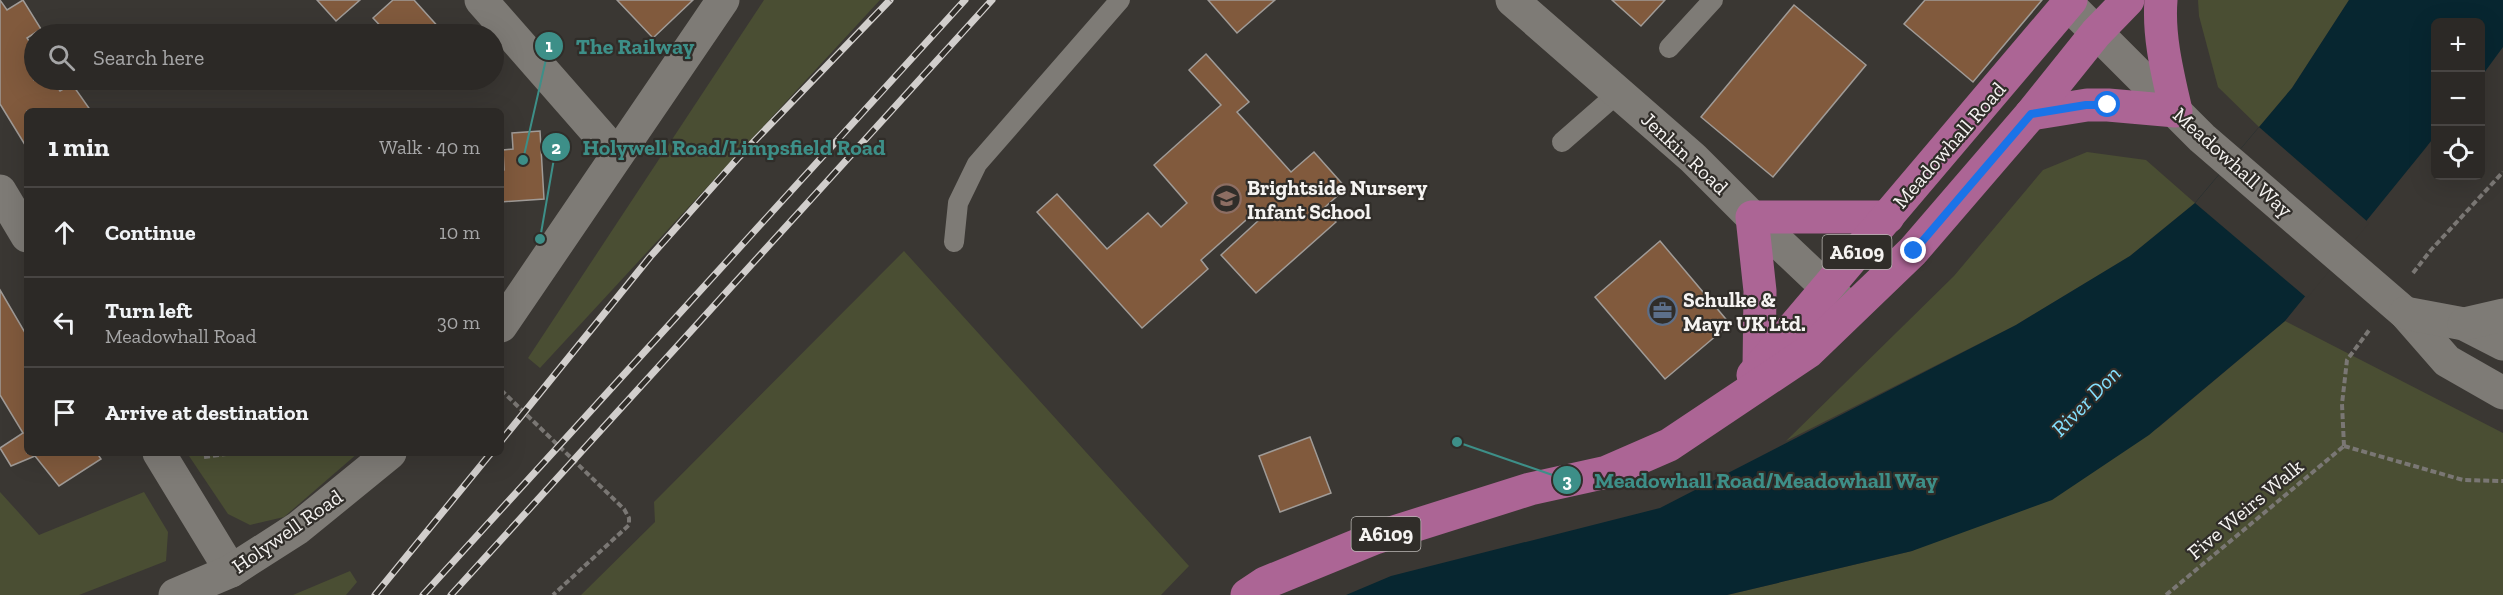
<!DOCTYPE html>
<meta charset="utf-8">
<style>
body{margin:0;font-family:"Zilla Slab",serif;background:#34312e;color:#f1f3f6}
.controls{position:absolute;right:18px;top:18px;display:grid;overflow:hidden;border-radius:9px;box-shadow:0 6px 24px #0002}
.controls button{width:54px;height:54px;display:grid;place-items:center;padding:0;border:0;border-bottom:2px solid #484543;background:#2c2926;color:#f1f3f6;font:30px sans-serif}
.stop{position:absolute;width:18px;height:18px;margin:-14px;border:4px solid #1a73e8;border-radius:50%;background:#fff}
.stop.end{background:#1a73e8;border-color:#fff;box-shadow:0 2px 6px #0008}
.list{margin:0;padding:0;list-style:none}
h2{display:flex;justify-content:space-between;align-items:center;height:78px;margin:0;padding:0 24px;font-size:26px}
h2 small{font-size:20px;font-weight:400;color:#a6a6a7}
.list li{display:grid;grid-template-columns:39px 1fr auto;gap:18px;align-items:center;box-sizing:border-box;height:90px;padding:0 24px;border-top:2px solid #484543}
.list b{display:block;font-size:22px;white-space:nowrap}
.list p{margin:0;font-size:20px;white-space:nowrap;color:#a6a6a7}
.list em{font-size:20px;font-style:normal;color:#a6a6a7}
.icon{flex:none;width:33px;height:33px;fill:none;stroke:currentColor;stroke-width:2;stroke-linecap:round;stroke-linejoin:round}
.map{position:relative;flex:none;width:2503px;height:595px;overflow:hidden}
.search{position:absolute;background:#2c2926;box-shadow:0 6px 24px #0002;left:24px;top:24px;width:480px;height:66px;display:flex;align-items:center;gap:15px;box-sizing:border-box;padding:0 21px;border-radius:33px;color:#a6a6a7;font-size:22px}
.panel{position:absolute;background:#2c2926;box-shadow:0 6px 24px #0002;left:24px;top:108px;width:480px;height:348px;border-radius:9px}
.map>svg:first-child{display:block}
</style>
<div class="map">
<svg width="2503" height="595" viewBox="0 0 2503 595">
<rect width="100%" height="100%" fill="#3a3733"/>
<g fill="#4a4e33">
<path d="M764,0H880L540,368L528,358Z"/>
<path d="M2198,0H2349L2292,88L2259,127L2218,87L2199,16Z"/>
<path d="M2087,152L2146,160L2195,203L2130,256L2016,325L1786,441L1954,276L2043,170Z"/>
<path d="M904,251L1189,566L1161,595H581L655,522L654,502Z"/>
<path d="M2285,321L2503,433V595H1727L1912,551L2159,427Z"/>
<path d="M187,453H358L284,517L250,525L228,514Z"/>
<path d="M0,492L39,535L144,492L168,532L166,561L79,595H0Z"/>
<path d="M350,571L357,582L346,595H293Z"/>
</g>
<path fill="#072630" d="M2349,0H2503V47L2481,77L2480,22H2436L2435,136L2424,150L2285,321L2149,435L2052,500L1912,551L1727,595H1346L1391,576L1660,508L2016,325L2130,256L2195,203L2292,88Z"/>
<path fill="#3a3733" d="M2259,127L2369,223L2307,298L2195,203Z"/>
<g fill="#815a3d" stroke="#a09b97" stroke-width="1.5">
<path d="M0,0L7,10L23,0L41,29L27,38L34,49V80H53L60,91L72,84L91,111H27V148L0,104Z"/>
<path d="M317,0H360L336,21Z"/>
<path d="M393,0H414L441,30L436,34H388L373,18Z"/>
<path d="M617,0H693L653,38Z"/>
<path d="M1208,0H1275L1237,33Z"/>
<path d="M1612,0H1665L1641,26Z"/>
<path d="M1925,0H2042L1973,82L1904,24Z"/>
<path d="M1794,5L1866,65L1773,177L1701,117Z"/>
<path d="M1206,54L1249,102L1237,112L1291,172L1314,152L1346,188L1324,208L1336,222L1256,293L1221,255L1260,219L1254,213L1201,260L1208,269L1142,328L1037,212L1057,194L1107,249L1148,213L1161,227L1187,203L1154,165L1221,105L1189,70Z"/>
<path d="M540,131L544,199L501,202V171L504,170L503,150L513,149L512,133Z"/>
<path d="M1660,241L1730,324L1665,379L1595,297Z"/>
<path d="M0,290L27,336V453H97L101,459L59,486L35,456L11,466L0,448L23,433L0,395Z"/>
<path d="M1310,437L1331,493L1280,512L1259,456Z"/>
</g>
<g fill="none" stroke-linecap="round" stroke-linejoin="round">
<g stroke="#7a7774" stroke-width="4" stroke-dasharray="6 3" stroke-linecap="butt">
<path d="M2413,273L2431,250L2503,172"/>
<path d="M501,390L624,509L629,518V525L553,595"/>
<path d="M2344,446L2342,404L2347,360L2370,329"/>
<path d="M2344,446L2463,480L2503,481"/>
<path d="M204,457L233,453"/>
<path d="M2166,595L2344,446"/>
</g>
<g stroke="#7e7b76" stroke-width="20">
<path d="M1669,48L1713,0"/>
<path d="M1562,142L1618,93"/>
<path d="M954,242L958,203L977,164L1120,0"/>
</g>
<g stroke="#7e7b76" stroke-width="33">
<path d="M481,0L617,155"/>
<path d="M0,191L27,236"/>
<path d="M159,453L231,571"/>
</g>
<g stroke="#7e7b76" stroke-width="33">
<path d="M1512,0L1693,158L1752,217L1847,307"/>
<path d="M2068,4L2202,138L2405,313L2447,361L2503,393"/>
<path d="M2405,313L2464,324L2503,344"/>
<path d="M2464,324L2503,315"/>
<path d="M501,326L723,0"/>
<path d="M175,595L231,571L298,528L390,453"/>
</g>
<g stroke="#ac6595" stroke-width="33">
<path d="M2031,114L2087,105H2108L2176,111C2168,75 2158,37 2161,0"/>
<path d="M1759,368L1760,291L1752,217H1888"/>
<path d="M1753,375L2071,0"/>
<path d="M1247,595L1265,583L1375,538L1530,489L1607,472L1669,445L1808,352L1913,251L2031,114L2096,33L2128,0"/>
</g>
<defs>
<g id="rail">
<path d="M501,441L650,257L739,157L890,0"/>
<path d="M375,595L491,453"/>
<path d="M423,595L965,0"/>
<path d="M451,595L992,0"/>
</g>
</defs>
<use href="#rail" stroke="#d1cecc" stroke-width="7"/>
<use href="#rail" stroke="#302d29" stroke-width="4.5" stroke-dasharray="14" stroke-linecap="butt"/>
</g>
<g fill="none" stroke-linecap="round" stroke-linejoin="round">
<path stroke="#1a73e8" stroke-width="8" d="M1914,251L2031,114L2086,105H2108"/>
</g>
<defs>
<symbol id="school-ring" viewBox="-11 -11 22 22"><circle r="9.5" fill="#302d29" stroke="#8d6e63" stroke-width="1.5"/><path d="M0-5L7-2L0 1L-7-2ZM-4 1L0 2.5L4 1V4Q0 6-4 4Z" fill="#8d6e63"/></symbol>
<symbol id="office-ring" viewBox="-11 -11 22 22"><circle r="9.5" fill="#302d29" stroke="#5c6f8a" stroke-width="1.5"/><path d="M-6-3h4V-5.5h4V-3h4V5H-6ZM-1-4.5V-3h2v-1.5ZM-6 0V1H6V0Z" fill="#5c6f8a"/></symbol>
</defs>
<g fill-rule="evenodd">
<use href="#school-ring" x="1210" y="182" width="33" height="33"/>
<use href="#office-ring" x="1646" y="294" width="33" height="33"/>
</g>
<g text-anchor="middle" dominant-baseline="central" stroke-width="4.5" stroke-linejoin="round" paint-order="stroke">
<g fill="#302d29" stroke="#bab8b5" stroke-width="1.5">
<rect x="1822.5" y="235" width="69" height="34" rx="4.5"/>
<rect x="1351.5" y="517" width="69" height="34" rx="4.5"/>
</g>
<g font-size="20" font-weight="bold" fill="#f5f3f1">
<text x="1857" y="252">A6109</text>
<text x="1386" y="534">A6109</text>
</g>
<g font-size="21" fill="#f5f3f1" stroke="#302d29">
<text transform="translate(1949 145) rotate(-49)">Meadowhall Road</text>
<text transform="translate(1685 153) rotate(43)">Jenkin Road</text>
<text transform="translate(2233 162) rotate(42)">Meadowhall Way</text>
<text transform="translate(2245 509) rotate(-40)">Five Weirs Walk</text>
<text transform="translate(287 531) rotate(-35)">Holywell Road</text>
</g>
<g font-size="21" font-weight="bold" fill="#f5f3f1" stroke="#302d29" text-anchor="start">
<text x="1247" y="187">Brightside Nursery<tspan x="1247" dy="24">Infant School</tspan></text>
<text x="1683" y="299">Schulke &amp;<tspan x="1683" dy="24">Mayr UK Ltd.</tspan></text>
</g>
<g font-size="22" font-style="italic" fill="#85e0fe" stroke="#302d29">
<text transform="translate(2086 401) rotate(-46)">River Don</text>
</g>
</g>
<path fill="none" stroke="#3d8f88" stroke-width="2" d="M523 160L549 46M540 239L556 147M1457 442L1567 480"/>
<g fill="#3d8f88" stroke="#302d29" stroke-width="2">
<circle cx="523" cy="160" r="6"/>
<circle cx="540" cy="239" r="6"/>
<circle cx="1457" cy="442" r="6"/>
<circle cx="549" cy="46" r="15"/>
<circle cx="556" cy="147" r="15"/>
<circle cx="1567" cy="480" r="15"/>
</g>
<g font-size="18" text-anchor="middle" font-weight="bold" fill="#fff">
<text x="549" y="52">1</text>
<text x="556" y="154">2</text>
<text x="1567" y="487">3</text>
</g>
<g font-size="22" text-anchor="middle" font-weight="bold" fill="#3d8f88" stroke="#302d29" stroke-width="4.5" stroke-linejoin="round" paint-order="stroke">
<text x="635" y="54">The Railway</text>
<text x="734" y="155">Holywell Road/Limpsfield Road</text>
<text x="1766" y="488">Meadowhall Road/Meadowhall Way</text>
</g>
</svg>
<div class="controls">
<button>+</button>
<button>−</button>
<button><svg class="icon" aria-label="locate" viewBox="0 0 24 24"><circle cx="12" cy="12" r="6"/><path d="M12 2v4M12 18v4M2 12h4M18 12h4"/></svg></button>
</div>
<div class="stop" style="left:2108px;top:105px"></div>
<div class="stop end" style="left:1914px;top:251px"></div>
<div class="search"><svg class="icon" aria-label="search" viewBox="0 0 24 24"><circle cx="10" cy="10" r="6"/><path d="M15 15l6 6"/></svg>Search here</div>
<section class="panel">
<h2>1 min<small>Walk · 40 m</small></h2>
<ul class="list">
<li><svg class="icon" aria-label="ahead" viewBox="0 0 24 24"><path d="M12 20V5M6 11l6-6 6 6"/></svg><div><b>Continue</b></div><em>10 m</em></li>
<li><svg class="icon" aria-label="left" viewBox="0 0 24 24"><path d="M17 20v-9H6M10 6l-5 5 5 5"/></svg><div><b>Turn left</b><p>Meadowhall Road</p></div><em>30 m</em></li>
<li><svg class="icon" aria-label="arrive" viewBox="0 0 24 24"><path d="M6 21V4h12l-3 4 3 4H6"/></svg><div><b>Arrive at destination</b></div></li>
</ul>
</section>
</div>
